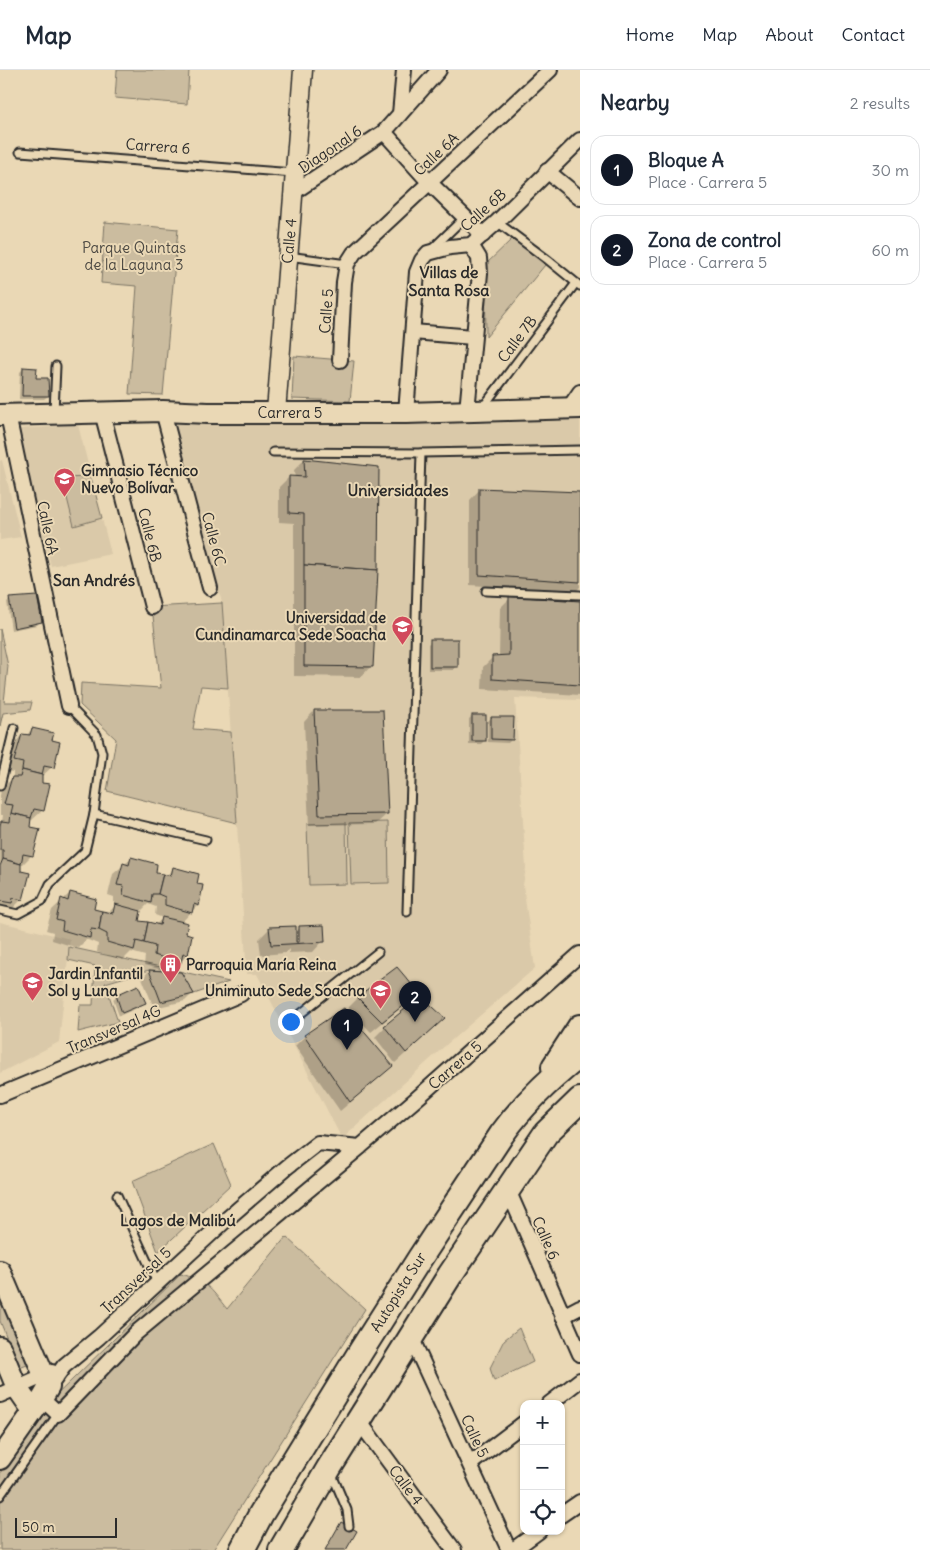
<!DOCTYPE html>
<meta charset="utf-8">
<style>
body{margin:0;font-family:Delius,sans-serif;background:#f6f6f7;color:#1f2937}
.controls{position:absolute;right:15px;bottom:15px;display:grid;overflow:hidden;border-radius:10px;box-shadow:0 1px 4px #0004}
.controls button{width:45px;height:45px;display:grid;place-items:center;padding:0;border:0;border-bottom:1px solid #e0e1e3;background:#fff;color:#1f2937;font:25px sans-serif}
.scale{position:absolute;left:15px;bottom:12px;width:102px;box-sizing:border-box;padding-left:5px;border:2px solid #2b2b2b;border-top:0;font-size:14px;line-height:18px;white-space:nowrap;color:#2b2b2b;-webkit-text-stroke:4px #ead8b5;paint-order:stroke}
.you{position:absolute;left:290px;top:951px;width:18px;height:18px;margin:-12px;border:4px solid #fff;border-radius:50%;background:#1a73e8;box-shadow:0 0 0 8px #1a73e833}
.badge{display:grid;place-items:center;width:32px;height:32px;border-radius:50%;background:#111827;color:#fff;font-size:16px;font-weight:700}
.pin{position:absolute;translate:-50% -41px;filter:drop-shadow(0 1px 2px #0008)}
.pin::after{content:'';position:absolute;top:26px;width:18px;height:15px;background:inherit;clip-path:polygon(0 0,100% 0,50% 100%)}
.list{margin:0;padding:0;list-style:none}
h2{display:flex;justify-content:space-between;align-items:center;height:65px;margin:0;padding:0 20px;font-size:21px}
h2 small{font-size:16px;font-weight:400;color:#747a83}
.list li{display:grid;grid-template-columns:32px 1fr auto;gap:15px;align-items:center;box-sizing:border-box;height:70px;margin:0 10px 10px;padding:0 10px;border:1px solid #e0e1e3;border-radius:15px}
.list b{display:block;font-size:19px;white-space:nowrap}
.list p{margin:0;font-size:16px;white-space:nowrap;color:#747a83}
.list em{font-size:16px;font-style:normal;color:#747a83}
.icon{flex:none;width:28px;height:28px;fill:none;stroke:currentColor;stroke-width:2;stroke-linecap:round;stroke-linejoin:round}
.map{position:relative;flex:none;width:580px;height:1480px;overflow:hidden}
header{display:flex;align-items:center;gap:30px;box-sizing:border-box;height:70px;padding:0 25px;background:#fff;border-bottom:1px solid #e0e1e3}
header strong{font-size:24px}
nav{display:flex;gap:28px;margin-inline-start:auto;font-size:18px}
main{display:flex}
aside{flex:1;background:#fff}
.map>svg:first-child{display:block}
</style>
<header>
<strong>Map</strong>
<nav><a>Home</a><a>Map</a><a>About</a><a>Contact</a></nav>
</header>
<main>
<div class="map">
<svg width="580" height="1480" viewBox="0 0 580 1480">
<rect width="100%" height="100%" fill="#ead8b5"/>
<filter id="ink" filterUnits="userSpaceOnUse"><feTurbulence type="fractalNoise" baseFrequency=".02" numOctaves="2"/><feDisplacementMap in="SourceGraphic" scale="10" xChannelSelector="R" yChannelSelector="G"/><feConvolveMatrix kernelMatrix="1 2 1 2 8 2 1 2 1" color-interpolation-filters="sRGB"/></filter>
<g filter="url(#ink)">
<g fill="#dac9a9">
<path d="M580,349V630L515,628L526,798L523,815L535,898L446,975L342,1069L257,904H247L222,533L175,353L467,354Z"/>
<path d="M78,355L111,484L51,496L17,359Z"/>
<path d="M2,390L21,467L0,470V391Z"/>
<path d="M0,852L70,869L59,972L0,1003Z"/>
</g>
<g fill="#cbbc9f" stroke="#7b7465">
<path d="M117,0H189L187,34L115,28Z"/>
<path d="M105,152L178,159L163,325L129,324L137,216L101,213Z"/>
<path d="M512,169L523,175L545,195L486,267L485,195Z"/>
<path d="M294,286L354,291L350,331L292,329Z"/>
<path d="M91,407L102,448L74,456L62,408Z"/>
<path d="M222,533L228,618L201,616L193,659L231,662L237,753L107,721L116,669L80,635L81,613L161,618L152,537Z"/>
<path d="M0,559L8,596L4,632H32L30,640L3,643L0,656Z"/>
<path d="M388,752L389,813L351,814L349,753Z"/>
<path d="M346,753L347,814L309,815L307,754Z"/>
<path d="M69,877L229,912L194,924L180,902L149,900L105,913L118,952L78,962L80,935H93L95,896L68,890Z"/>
<path d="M214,1074L231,1114L158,1182L132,1111Z"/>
<path d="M286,1167L365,1239L213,1480H0V1403L39,1342L181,1204C207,1211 210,1218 227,1239Z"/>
<path d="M0,1222L30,1294L19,1298L0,1251Z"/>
<path d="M519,1258L533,1292L494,1311L490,1298L504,1270Z"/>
</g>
<g fill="#0003" fill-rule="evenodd">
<path d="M23,299L34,309L48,326L44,329H19L20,302Z"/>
<path d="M304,390L378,398L371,596L361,607L294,606V453L279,452V417L289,407L295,408L294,400Z"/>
<path d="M480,419L580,423V517L575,522L470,515V430Z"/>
<path d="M510,528L580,532V625L482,619L483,597L493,587H499L500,538Z"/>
<path d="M10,529L40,552L37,555L11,560L7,532Z"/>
<path d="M431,571L456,596L453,600H428V574Z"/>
<path d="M314,641L387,744L376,754L309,755L304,652Z"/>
<path d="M472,646L484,671L481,674H469V649Z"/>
<path d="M491,648L512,669L508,673L488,672V651Z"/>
<path d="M32,659L50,671L52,697L41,707L43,740L32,750H30L28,758L32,785L22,795H20L22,829L12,839L0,843V755L2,752L3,745H0V725L2,718L13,708V702L4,701L12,676L22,665L26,666Z"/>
<path d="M132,788L154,804L166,806L173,799L196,814L198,835L181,853L185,864L191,866L187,885L170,903L192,924L185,931L154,938L142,908L149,901L166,902V901L144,895L145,886L131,882L123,890L97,882L98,874L88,870H86L78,878L52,870L53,862L46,860L52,840L70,823L93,839L108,843L115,836L114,835V827L108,825L113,804ZM148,834L156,837L155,845L163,848L155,855L138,852L139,843Z"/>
<path d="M300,857L323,871L313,882L289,883V879L285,883L261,885L259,869L270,858L295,863Z"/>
<path d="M417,923L407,933L371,962L348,938L358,928Z"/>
<path d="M117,926L144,933L141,936L119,946L113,929Z"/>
<path d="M421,928L433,959L395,993L375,967L385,957Z"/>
<path d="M305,966L381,1006L340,1041L295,976Z"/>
</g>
<g fill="#b5a78e" stroke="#2b2b2b">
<path d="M23,297L37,298L36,308H48L49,326H22Z"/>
<path d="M304,389L379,397L378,500L304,495V444L289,443V406L305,407Z"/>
<path d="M479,418L580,422V512L479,505Z"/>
<path d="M304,495L378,500L373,597L304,596Z"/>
<path d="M37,526L42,552L14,558L9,528Z"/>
<path d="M509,526L580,531V615L492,609V586L509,585Z"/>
<rect x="430" y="569" width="28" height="28"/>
<path d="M314,640H383L388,744L319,745Z"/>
<rect x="472" y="645" width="14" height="26"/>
<path d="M491,647H514L513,670L491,669Z"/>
<path d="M32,658L54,663L52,670L60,672L54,698L44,696L42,705L22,700L23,693L14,691L22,664L30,665Z"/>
<path d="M22,700L42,705V713L50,714L44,741L34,739L31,748L11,743L13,735L4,734L12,707H20Z"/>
<path d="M11,743L31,748L30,757L40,759L33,786L23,784L21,794L3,789V780H0V756L1,751L10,752Z"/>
<path d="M131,787L157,794L156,803L163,804L158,824H152L151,833L123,825L124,816L117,815L123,793L129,795Z"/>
<path d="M3,789L21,794V801L30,803L23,830L13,828L12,833L0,831V796Z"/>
<path d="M173,797L199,804L197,814L203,815L199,836L194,834L192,843L165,835V827L158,824L163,804L171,806Z"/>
<path d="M70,822L96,829L94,839L102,841L99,860L91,859L90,868L62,860L63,852L56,850L61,828L68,831Z"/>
<path d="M115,834L141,841L139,851L148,852L144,873L136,871L134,880L107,872V864L99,860L102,841L113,843Z"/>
<path d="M162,847L188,853L186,863L192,865L188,885L183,883L181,893L154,885L155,876L144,873L148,852L160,855Z"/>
<path d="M324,855L325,872L271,875L269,857L296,856V872H299V856Z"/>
<path d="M397,897L419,923L382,952L357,927Z"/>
<path d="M149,900L181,902L194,924L161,932Z"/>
<path d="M138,915L146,933L122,943L116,925Z"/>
<path d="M421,926L445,948L406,983L384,956Z"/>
<path d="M344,938L393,996L350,1032L304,965Z"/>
<path d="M341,1452L357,1461L346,1480H325Z"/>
</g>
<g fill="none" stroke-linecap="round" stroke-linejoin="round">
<defs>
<g id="service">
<path d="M20,82L294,103"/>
<path d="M497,152L548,190L580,216"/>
<path d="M432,179L464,148"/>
<path d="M288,186L347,194"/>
<path d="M483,337L576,213"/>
<path d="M54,342L56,296"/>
<path d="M273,382L421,383L580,380"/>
<path d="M486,521L580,525"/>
<path d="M0,716L14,658"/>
<path d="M94,744L206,770"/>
<path d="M0,840L18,844L42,831L50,814L85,781L94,744L102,683L97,665L69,636"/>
<path d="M407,842L421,383"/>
<path d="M289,953L378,882"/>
<path d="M117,1125L157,1213"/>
<path d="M331,1402L347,1440L349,1456"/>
<path d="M0,1426L58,1344"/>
</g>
<g id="minor">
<path d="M400,44L404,0"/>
<path d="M384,62L430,113L483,165"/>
<path d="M547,101L580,128"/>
<path d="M294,122L384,62L439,0"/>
<path d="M413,262L473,267"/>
<path d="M340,290L344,212L347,194L354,183L550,0"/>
<path d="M569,338L580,322"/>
<path d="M163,341L210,518"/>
<path d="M467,341L480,203L479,188L471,175"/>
<path d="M102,342L152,537"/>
<path d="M406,343L417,202L422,190L428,183L450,177L471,175L497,152L580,70"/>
<path d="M8,345L69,636"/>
<path d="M0,1025L241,924"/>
<path d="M508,1120L580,1284"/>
<path d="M563,1246L580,1237"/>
<path d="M411,1267L509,1480"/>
<path d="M49,1317L64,1296L99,1267L228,1148L287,1097L318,1073L360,1077L415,1030L580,884"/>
<path d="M0,1325L52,1302"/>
<path d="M42,1329L58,1344L136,1263L360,1077"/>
<path d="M549,1334L580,1310"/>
<path d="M359,1351L454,1480"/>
<path d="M470,1394L524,1353"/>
<path d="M561,1445L580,1432"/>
<path d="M513,1480L539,1461"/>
</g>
<path id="tertiary" d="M276,342L303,0"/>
<g id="secondary">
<path d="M0,345L163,341L208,343H406L580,338"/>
<path d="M0,1201L49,1317L42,1329L0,1389"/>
<path d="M0,1277L17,1318L33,1341"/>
</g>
<g id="trunk">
<path d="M554,997L580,957"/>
<path d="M242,1480L261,1444L361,1281L420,1188L502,1064C524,1033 551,1008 580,985"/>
<path d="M281,1480L329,1398L450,1205L546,1063L580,1030"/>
</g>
</defs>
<use href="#service" stroke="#2b2b2b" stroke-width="11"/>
<use href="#minor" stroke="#2b2b2b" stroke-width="18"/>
<use href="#tertiary" stroke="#2b2b2b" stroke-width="21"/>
<use href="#secondary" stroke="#2b2b2b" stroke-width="24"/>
<use href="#trunk" stroke="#2b2b2b" stroke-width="28"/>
<use href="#service" stroke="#ead8b5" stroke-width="7"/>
<use href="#minor" stroke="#ead8b5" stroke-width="14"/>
<use href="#tertiary" stroke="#ead8b5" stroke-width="18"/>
<use href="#secondary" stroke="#ead8b5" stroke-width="20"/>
<use href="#trunk" stroke="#ead8b5" stroke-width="24"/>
</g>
</g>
<defs>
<symbol id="school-pin" viewBox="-11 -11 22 30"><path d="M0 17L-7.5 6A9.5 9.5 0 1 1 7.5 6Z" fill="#d1495b" stroke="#ead8b5"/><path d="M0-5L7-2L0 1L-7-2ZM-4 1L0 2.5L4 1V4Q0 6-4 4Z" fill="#fff"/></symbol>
<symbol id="university-pin" viewBox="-11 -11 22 30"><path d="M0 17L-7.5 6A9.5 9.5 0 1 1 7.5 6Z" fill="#d1495b" stroke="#ead8b5"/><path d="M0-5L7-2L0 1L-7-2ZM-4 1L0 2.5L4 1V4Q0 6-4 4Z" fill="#fff"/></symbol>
<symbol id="building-pin" viewBox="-11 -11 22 30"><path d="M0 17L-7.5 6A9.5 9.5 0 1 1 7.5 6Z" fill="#d1495b" stroke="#ead8b5"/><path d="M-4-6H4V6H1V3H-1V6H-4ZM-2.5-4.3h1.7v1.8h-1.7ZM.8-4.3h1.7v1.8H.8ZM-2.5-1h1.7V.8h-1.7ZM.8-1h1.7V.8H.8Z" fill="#fff"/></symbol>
</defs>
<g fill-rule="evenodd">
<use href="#school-pin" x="52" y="396" width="25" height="34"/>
<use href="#university-pin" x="390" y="544" width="25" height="34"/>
<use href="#building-pin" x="158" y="882" width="25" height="34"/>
<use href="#school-pin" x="20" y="900" width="25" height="34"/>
<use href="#university-pin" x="368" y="908" width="25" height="34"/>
</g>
<g text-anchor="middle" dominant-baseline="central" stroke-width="4" stroke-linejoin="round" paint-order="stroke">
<g font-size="15" fill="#2b2b2b" stroke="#ead8b5">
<text transform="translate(158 76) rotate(4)">Carrera 6</text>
<text transform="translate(330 79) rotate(-34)">Diagonal 6</text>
<text transform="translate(436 84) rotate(-43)">Calle 6A</text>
<text transform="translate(483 140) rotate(-42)">Calle 6B</text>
<text transform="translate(289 171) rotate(-85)">Calle 4</text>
<text transform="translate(326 241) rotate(-86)">Calle 5</text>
<text transform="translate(517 269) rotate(-53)">Calle 7B</text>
<text x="290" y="342">Carrera 5</text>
<text transform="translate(48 458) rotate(78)">Calle 6A</text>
<text transform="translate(150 465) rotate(76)">Calle 6B</text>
<text transform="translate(214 469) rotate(75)">Calle 6C</text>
<text transform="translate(114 959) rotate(-23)">Transversal 4G</text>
<text transform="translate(455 995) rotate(-41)">Carrera 5</text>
<text transform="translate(546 1168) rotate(66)">Calle 6</text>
<text transform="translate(136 1210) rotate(-43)">Transversal 5</text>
<text transform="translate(398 1222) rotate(-58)">Autopista Sur</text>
<text transform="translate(475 1366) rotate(65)">Calle 5</text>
<text transform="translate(406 1415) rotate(53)">Calle 4</text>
</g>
<g font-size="15" fill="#4b4842" stroke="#ead8b5">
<text x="134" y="177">Parque Quintas<tspan x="134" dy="17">de la Laguna 3</tspan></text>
</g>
<g font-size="15" font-weight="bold" fill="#2b2b2b" stroke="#ead8b5" text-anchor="start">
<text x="81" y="400">Gimnasio Técnico<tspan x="81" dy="17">Nuevo Bolívar</tspan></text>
<text x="386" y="547" text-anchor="end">Universidad de<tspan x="386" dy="17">Cundinamarca Sede Soacha</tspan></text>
<text x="186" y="894">Parroquia María Reina</text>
<text x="48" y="903">Jardin Infantil<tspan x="48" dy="17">Sol y Luna</tspan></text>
<text x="365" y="920" text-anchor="end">Uniminuto Sede Soacha</text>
</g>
<g font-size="16" font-weight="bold" fill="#2b2b2b" stroke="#ead8b5">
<text x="449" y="202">Villas de<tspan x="449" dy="18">Santa Rosa</tspan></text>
<text x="398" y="420">Universidades</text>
<text x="94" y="510">San Andrés</text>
<text x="178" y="1150">Lagos de Malibú</text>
</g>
</g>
</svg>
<div class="controls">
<button>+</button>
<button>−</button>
<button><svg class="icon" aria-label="locate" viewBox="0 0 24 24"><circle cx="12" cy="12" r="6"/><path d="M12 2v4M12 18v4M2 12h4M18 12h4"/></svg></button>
</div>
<div class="scale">50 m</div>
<div class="you"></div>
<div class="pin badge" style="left:347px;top:980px">1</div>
<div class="pin badge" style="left:415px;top:952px">2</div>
</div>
<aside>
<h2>Nearby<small>2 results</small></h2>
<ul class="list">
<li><span class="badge">1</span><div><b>Bloque A</b><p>Place · Carrera 5</p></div><em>30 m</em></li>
<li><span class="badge">2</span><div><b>Zona de control</b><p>Place · Carrera 5</p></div><em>60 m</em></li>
</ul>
</aside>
</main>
